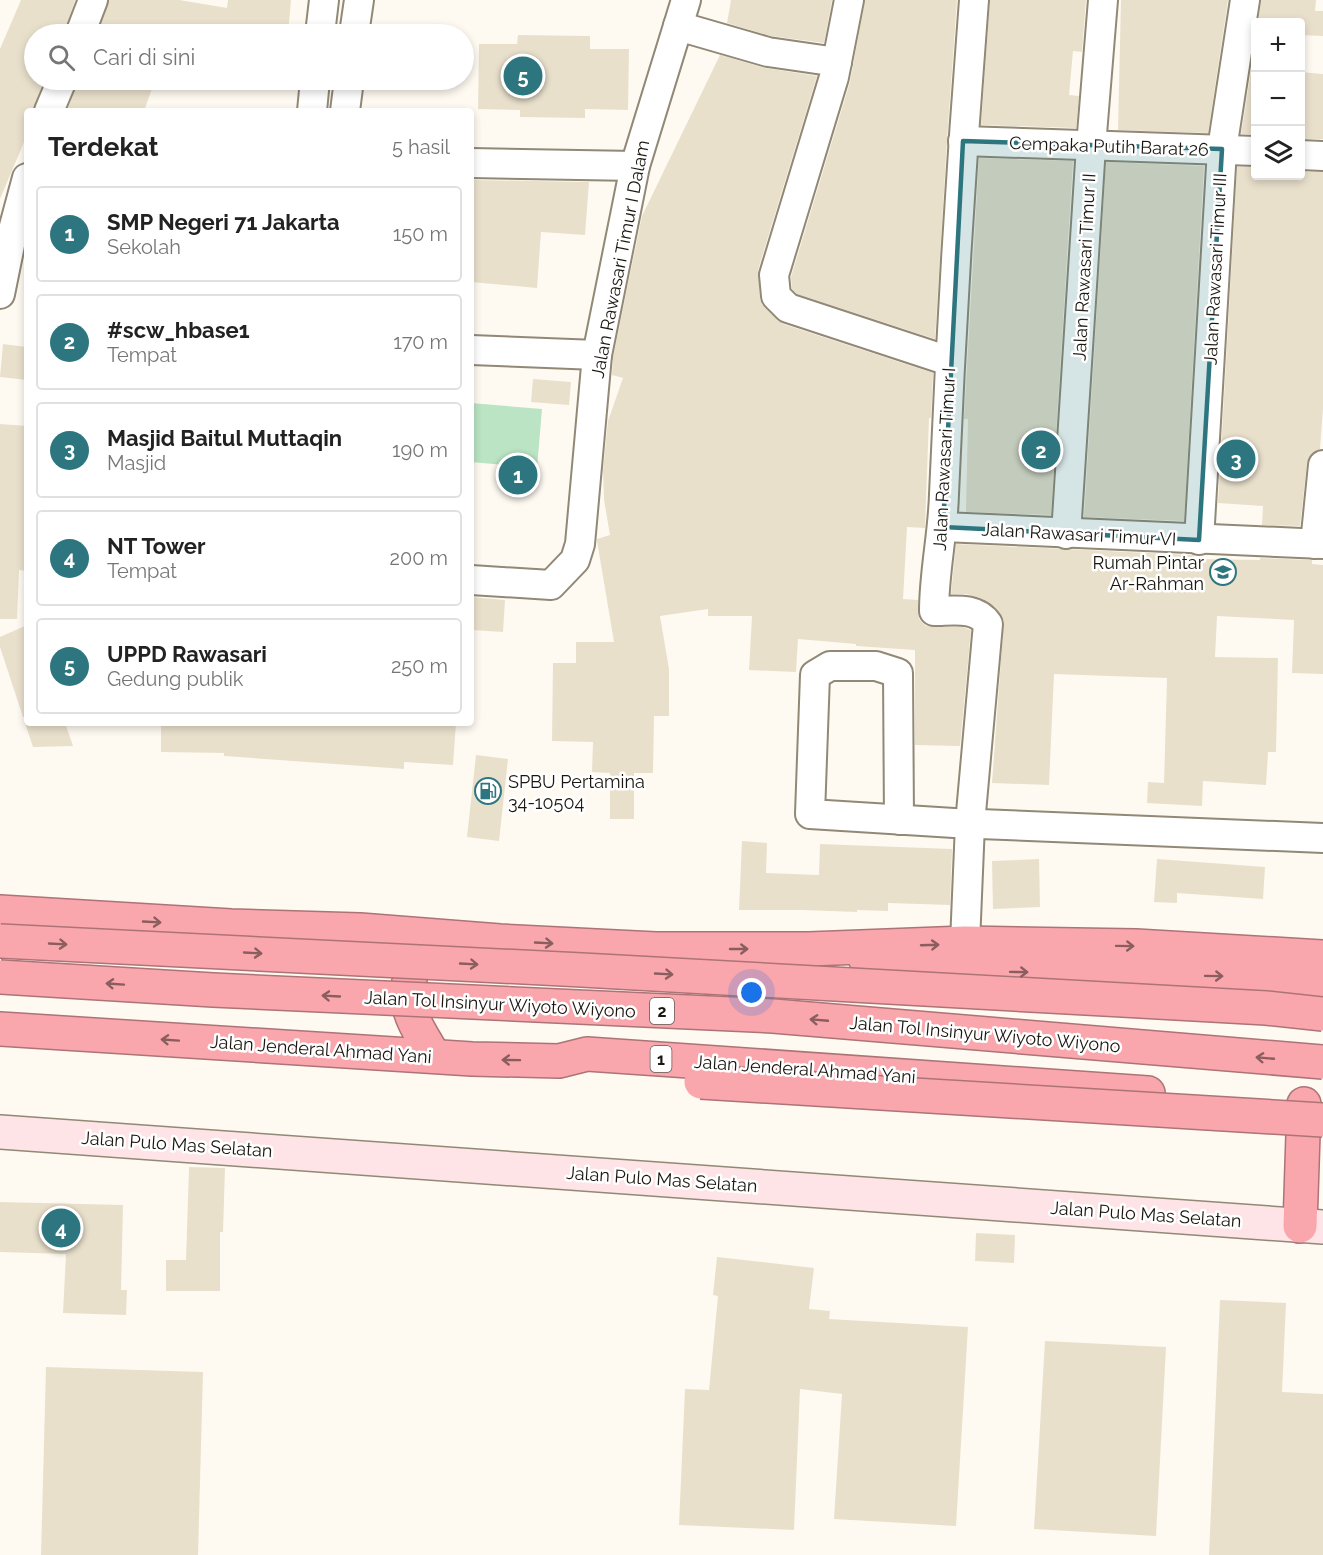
<!DOCTYPE html>
<html lang="id">
<meta charset="utf-8">
<style>
body{margin:0;font-family:Raleway,sans-serif;background:#f6f6f6;color:#222}
.controls{position:absolute;right:18px;top:18px;display:grid;overflow:hidden;border-radius:6px;box-shadow:0 3px 9px #0003}
.controls button{width:54px;height:54px;display:grid;place-items:center;padding:0;border:0;border-bottom:2px solid #e0e0e0;background:#fff;color:#222;font:30px sans-serif}
.you{position:absolute;left:752px;top:993px;width:21px;height:21px;margin:-15px;border:4px solid #fff;border-radius:50%;background:#1a73e8;box-shadow:0 0 0 9px #1a73e833}
.badge{display:grid;place-items:center;width:39px;height:39px;border-radius:50%;background:#2e767f;color:#fff;font-size:20px;font-weight:700}
.pin{position:absolute;translate:-50% -50%;border:3px solid #fff;box-shadow:0 2px 6px #0006}
.list{margin:0;padding:0;list-style:none}
h2{display:flex;justify-content:space-between;align-items:center;height:78px;margin:0;padding:0 24px;font-size:26px}
h2 small{font-size:20px;font-weight:400;color:#767676}
.list li{display:grid;grid-template-columns:39px 1fr auto;gap:18px;align-items:center;box-sizing:border-box;height:96px;margin:0 12px 12px;padding:0 12px;border:2px solid #e0e0e0;border-radius:6px}
.list b{display:block;font-size:22px;white-space:nowrap}
.list p{margin:0;font-size:20px;white-space:nowrap;color:#767676}
.list em{font-size:20px;font-style:normal;color:#767676}
.icon{flex:none;width:33px;height:33px;fill:none;stroke:currentColor;stroke-width:2;stroke-linecap:round;stroke-linejoin:round}
.map{position:relative;flex:none;width:1323px;height:1555px;overflow:hidden}
.search{position:absolute;background:#fff;box-shadow:0 3px 9px #0003;left:24px;top:24px;width:450px;height:66px;display:flex;align-items:center;gap:15px;box-sizing:border-box;padding:0 21px;border-radius:33px;color:#767676;font-size:22px}
.panel{position:absolute;background:#fff;box-shadow:0 3px 9px #0003;left:24px;top:108px;width:450px;height:618px;border-radius:6px}
.map>svg:first-child{display:block}
</style>
<div class="map">
<svg width="1323" height="1555" viewBox="0 0 1323 1555">
<rect width="100%" height="100%" fill="#fefaf2"/>
<path fill="#bae4c3" d="M471,403L542,409L537,468L471,462Z"/>
<g fill="#e9e0cc">
<path d="M21,0H75L64,34H34V80H44L33,111H27V135L0,199V49Z"/>
<path d="M109,0H179L227,8L228,0H291L288,34H97Z"/>
<path d="M731,0H832L824,43L771,36L727,23Z"/>
<path d="M865,0H957L947,140L935,339L797,294L792,289L791,277L850,82Z"/>
<path d="M990,0H1086L1082,52L1073,51L1069,95L1079,96L1076,128L981,125Z"/>
<path d="M1121,0H1228L1208,133L1118,130Z"/>
<path d="M1261,0H1316L1315,11H1323V36L1300,35V22H1258Z"/>
<path d="M518,35L590,36V49H629L628,110L585,109V118L520,117V110L478,109L479,44H517Z"/>
<path d="M1256,40V134H1241Z"/>
<path d="M720,55L765,68L817,76L758,270L760,298L764,307L783,324L933,373L931,418H929L925,528L907,527L903,599L918,600L919,619L926,626L934,627H962L971,630L960,746L915,745V650L856,646V644L798,639L796,672L749,670L752,616H708V609L660,616L669,669V716H654L653,773H634V819H610V773L592,772L593,742L552,741L553,663H576V642H614L597,541V539L610,535L604,500L603,470L608,421L623,378L612,375L613,357L642,216Z"/>
<path d="M1300,72L1323,74V139H1300Z"/>
<path d="M78,80H155L144,111H67Z"/>
<path d="M979,158L1073,161L1051,515L966,512L968,419H964Z"/>
<path d="M1106,162L1204,166L1184,521L1084,517Z"/>
<path d="M1237,167H1256V176H1300V172H1323V408L1320,449L1310,455L1307,463L1300,526L1262,525L1263,506L1218,503Z"/>
<path d="M473,180L589,182L585,235L541,232L537,288L471,282Z"/>
<path d="M3,344L27,347V380L0,377Z"/>
<path d="M533,379L571,382L569,405L531,402Z"/>
<path d="M0,424L27,426V571L19,570L17,619H0Z"/>
<path d="M956,544L1192,555H1194V559L1260,560V558L1312,560V564L1323,565V674L1292,673L1294,620L1217,616L1215,657L1278,658L1276,752H1268L1266,785L1203,781L1202,806L1147,803L1148,782L1164,783L1167,678L1054,674L1049,785L992,783L1004,619L995,607L983,599L966,594H951Z"/>
<path d="M471,597L505,600L503,632L471,630Z"/>
<path d="M27,625V717H23L0,647V637Z"/>
<path d="M25,723H65L73,746L33,747Z"/>
<path d="M161,723H456L453,765L404,762V769L224,756V753L161,752Z"/>
<path d="M476,755L508,759L499,841L467,837Z"/>
<path d="M742,841L767,843L766,873L819,875L820,844L952,849L950,905L888,903V911L857,910V912L802,910H739Z"/>
<path d="M1039,859L1040,907L993,909L992,861Z"/>
<path d="M1157,859L1265,867L1263,899L1177,893V903L1154,902Z"/>
<path d="M189,1167L225,1168L223,1232H220V1291H166V1260H186Z"/>
<path d="M0,1202L123,1205L121,1290H127L126,1315L63,1313L66,1254L0,1252Z"/>
<path d="M976,1233L1015,1235L1014,1263L975,1261Z"/>
<path d="M717,1257L814,1268L809,1309L830,1311L829,1319L968,1327L956,1526L834,1519L842,1394L800,1389L794,1530L679,1525L685,1389L709,1390L718,1296L713,1295Z"/>
<path d="M1220,1300L1286,1303L1282,1392L1323,1394V1555H1209Z"/>
<path d="M1045,1341L1166,1347L1156,1536L1034,1529Z"/>
<path d="M46,1367L203,1372L198,1555H41Z"/>
</g>
<g fill="none" stroke-linecap="round" stroke-linejoin="round">
<defs>
<g id="street">
<path d="M849,0L834,77L774,275L776,296L788,308L949,361"/>
<path d="M678,26L768,52L837,62"/>
<path d="M80,34L93,0"/>
<path d="M320,34L324,0"/>
<path d="M354,34L359,0"/>
<path d="M49,111L62,80"/>
<path d="M312,111L315,80"/>
<path d="M345,111L349,80"/>
<path d="M963,141L1256,151"/>
<path d="M1300,155L1323,156"/>
<path d="M471,163L635,166"/>
<path d="M0,294L13,230L27,178"/>
<path d="M471,350L597,355"/>
<path d="M943,527L1323,544"/>
<path d="M1066,534L1091,146L1103,0"/>
<path d="M1199,540L1222,149L1245,0"/>
<path d="M1315,544L1323,465"/>
<path d="M471,580L551,585L575,560L580,544L597,355L635,166L686,0"/>
<path d="M899,820L898,673L876,666H830L815,675L810,814L954,823L1323,838"/>
<path d="M965,943L970,824L988,624C976,606 953,611 934,611C934,572 943,534 944,494C951,329 961,165 974,0"/>
</g>
<path id="secondary" d="M0,1132L1323,1227"/>
<g id="highway">
<path d="M0,912L231,926L360,930L500,941L656,949H809L965,943L1136,946L1323,957"/>
<path d="M430,939C396,991 403,1006 434,1056"/>
<path d="M865,958L918,971L1233,976L1323,984"/>
<path d="M0,1029L472,1059L559,1061L587,1054L1148,1093"/>
<path d="M1300,1226L1304,1104"/>
</g>
</defs>
<use href="#street" stroke="#918876" stroke-width="32"/>
<use href="#secondary" stroke="#918876" stroke-width="36"/>
<use href="#highway" stroke="#ac7476" stroke-width="36"/>
<use href="#street" stroke="#fff" stroke-width="28"/>
<use href="#secondary" stroke="#fee4e6" stroke-width="33"/>
<use href="#highway" stroke="#faa6ad" stroke-width="33"/>
<defs>
<g id="highway-bridge">
<path d="M0,941L582,970L1266,1008L1323,1014"/>
<path d="M0,977L213,990L773,1016L1323,1062"/>
<path d="M701,1082L1323,1120"/>
</g>
</defs>
<use href="#highway-bridge" stroke="#ac7476" stroke-width="36" stroke-linecap="butt"/>
<use href="#highway-bridge" stroke="#faa6ad" stroke-width="33"/>
</g>
<defs><path id="oneway-shaft" d="M-6 0H5M1.5-3L5.5 0L1.5 3" fill="none" stroke-width="1.6" stroke-linecap="round" stroke-linejoin="round" transform="scale(1.5)"/></defs>
<g stroke="#8a5e5e">
<use href="#oneway-shaft" transform="translate(152 922) rotate(3)"/>
<use href="#oneway-shaft" transform="translate(544 943) rotate(3)"/>
<use href="#oneway-shaft" transform="translate(58 944) rotate(3)"/>
<use href="#oneway-shaft" transform="translate(930 945) rotate(-2)"/>
<use href="#oneway-shaft" transform="translate(1125 946) rotate(1)"/>
<use href="#oneway-shaft" transform="translate(739 949)"/>
<use href="#oneway-shaft" transform="translate(253 953) rotate(3)"/>
<use href="#oneway-shaft" transform="translate(469 964) rotate(3)"/>
<use href="#oneway-shaft" transform="translate(1019 972) rotate(1)"/>
<use href="#oneway-shaft" transform="translate(664 974) rotate(3)"/>
<use href="#oneway-shaft" transform="translate(1214 976) rotate(1)"/>
<use href="#oneway-shaft" transform="translate(115 984) rotate(-176)"/>
<use href="#oneway-shaft" transform="translate(331 996) rotate(-177)"/>
<use href="#oneway-shaft" transform="translate(819 1020) rotate(-175)"/>
<use href="#oneway-shaft" transform="translate(170 1040) rotate(-176)"/>
<use href="#oneway-shaft" transform="translate(1265 1058) rotate(-175)"/>
<use href="#oneway-shaft" transform="translate(511 1060) rotate(-179)"/>
</g>
<path fill="#2e767f" fill-opacity="0.2" stroke="#2e767f" stroke-width="4.5" stroke-linejoin="round" d="M963,141L1222,149L1199,540L943,527Z"/>
<defs>
<symbol id="school-ring" viewBox="-11 -11 22 22"><circle r="9.5" fill="#fff" stroke="#2e767f" stroke-width="1.5"/><path d="M0-5L7-2L0 1L-7-2ZM-4 1L0 2.5L4 1V4Q0 6-4 4Z" fill="#2e767f"/></symbol>
<symbol id="fuel-ring" viewBox="-11 -11 22 22"><circle r="9.5" fill="#fff" stroke="#2e767f" stroke-width="1.5"/><path d="M-5.5-6h7V0h2V4h1.3V-2.5L3-4.5l.8-.8L6-3V5H2.5V1h-1V6h-7ZM-4.2-4.7v3.2H.2V-4.7Z" fill="#2e767f"/></symbol>
</defs>
<g fill-rule="evenodd">
<use href="#school-ring" x="1208" y="557" width="30" height="30"/>
<use href="#fuel-ring" x="473" y="776" width="30" height="30"/>
</g>
<g text-anchor="middle" dominant-baseline="central" stroke-width="5" stroke-linejoin="round" paint-order="stroke">
<g fill="#fff" stroke="#5f5d58" stroke-width="1.5">
<rect x="650" y="998" width="24" height="26" rx="4.5"/>
<rect x="650.5" y="1046" width="21" height="26" rx="4.5"/>
</g>
<g font-size="16" font-weight="bold" fill="#1a1710">
<text x="662" y="1011">2</text>
<text x="661" y="1059">1</text>
</g>
<g font-size="18" fill="#1a1710" stroke="#fff">
<text transform="translate(1109 146) rotate(2)">Cempaka Putih Barat 26</text>
<text transform="translate(620 259) rotate(-79)">Jalan Rawasari Timur I Dalam</text>
<text transform="translate(1084 267) rotate(-87)">Jalan Rawasari Timur II</text>
<text transform="translate(1215 269) rotate(-87)">Jalan Rawasari Timur III</text>
<text transform="translate(944 459) rotate(-87)">Jalan Rawasari Timur I</text>
<text transform="translate(1079 534) rotate(3)">Jalan Rawasari Timur VI</text>
<text transform="translate(500 1004) rotate(3)">Jalan Tol Insinyur Wiyoto Wiyono</text>
<text transform="translate(985 1034) rotate(5)">Jalan Tol Insinyur Wiyoto Wiyono</text>
<text transform="translate(321 1049) rotate(4)">Jalan Jenderal Ahmad Yani</text>
<text transform="translate(805 1069) rotate(4)">Jalan Jenderal Ahmad Yani</text>
<text transform="translate(177 1144) rotate(4)">Jalan Pulo Mas Selatan</text>
<text transform="translate(662 1179) rotate(4)">Jalan Pulo Mas Selatan</text>
<text transform="translate(1146 1214) rotate(4)">Jalan Pulo Mas Selatan</text>
</g>
<g font-size="18" fill="#1a1710" stroke="#fff" text-anchor="end">
<text x="1204" y="562">Rumah Pintar<tspan x="1204" dy="21">Ar-Rahman</tspan></text>
<text x="508" y="781" text-anchor="start">SPBU Pertamina<tspan x="508" dy="21">34-10504</tspan></text>
</g>
</g>
</svg>
<div class="controls">
<button>+</button>
<button>−</button>
<button><svg class="icon" aria-label="layers" viewBox="0 0 24 24"><path d="M12 4l9 5-9 5-9-5zM3 14l9 5 9-5"/></svg></button>
</div>
<div class="you"></div>
<div class="pin badge" style="left:518px;top:475px">1</div>
<div class="pin badge" style="left:1041px;top:450px">2</div>
<div class="pin badge" style="left:1236px;top:459px">3</div>
<div class="pin badge" style="left:61px;top:1228px">4</div>
<div class="pin badge" style="left:523px;top:76px">5</div>
<div class="search"><svg class="icon" aria-label="search" viewBox="0 0 24 24"><circle cx="10" cy="10" r="6"/><path d="M15 15l6 6"/></svg>Cari di sini</div>
<section class="panel">
<h2>Terdekat<small>5 hasil</small></h2>
<ul class="list">
<li><span class="badge">1</span><div><b>SMP Negeri 71 Jakarta</b><p>Sekolah</p></div><em>150 m</em></li>
<li><span class="badge">2</span><div><b>#scw_hbase1</b><p>Tempat</p></div><em>170 m</em></li>
<li><span class="badge">3</span><div><b>Masjid Baitul Muttaqin</b><p>Masjid</p></div><em>190 m</em></li>
<li><span class="badge">4</span><div><b>NT Tower</b><p>Tempat</p></div><em>200 m</em></li>
<li><span class="badge">5</span><div><b>UPPD Rawasari</b><p>Gedung publik</p></div><em>250 m</em></li>
</ul>
</section>
</div>
